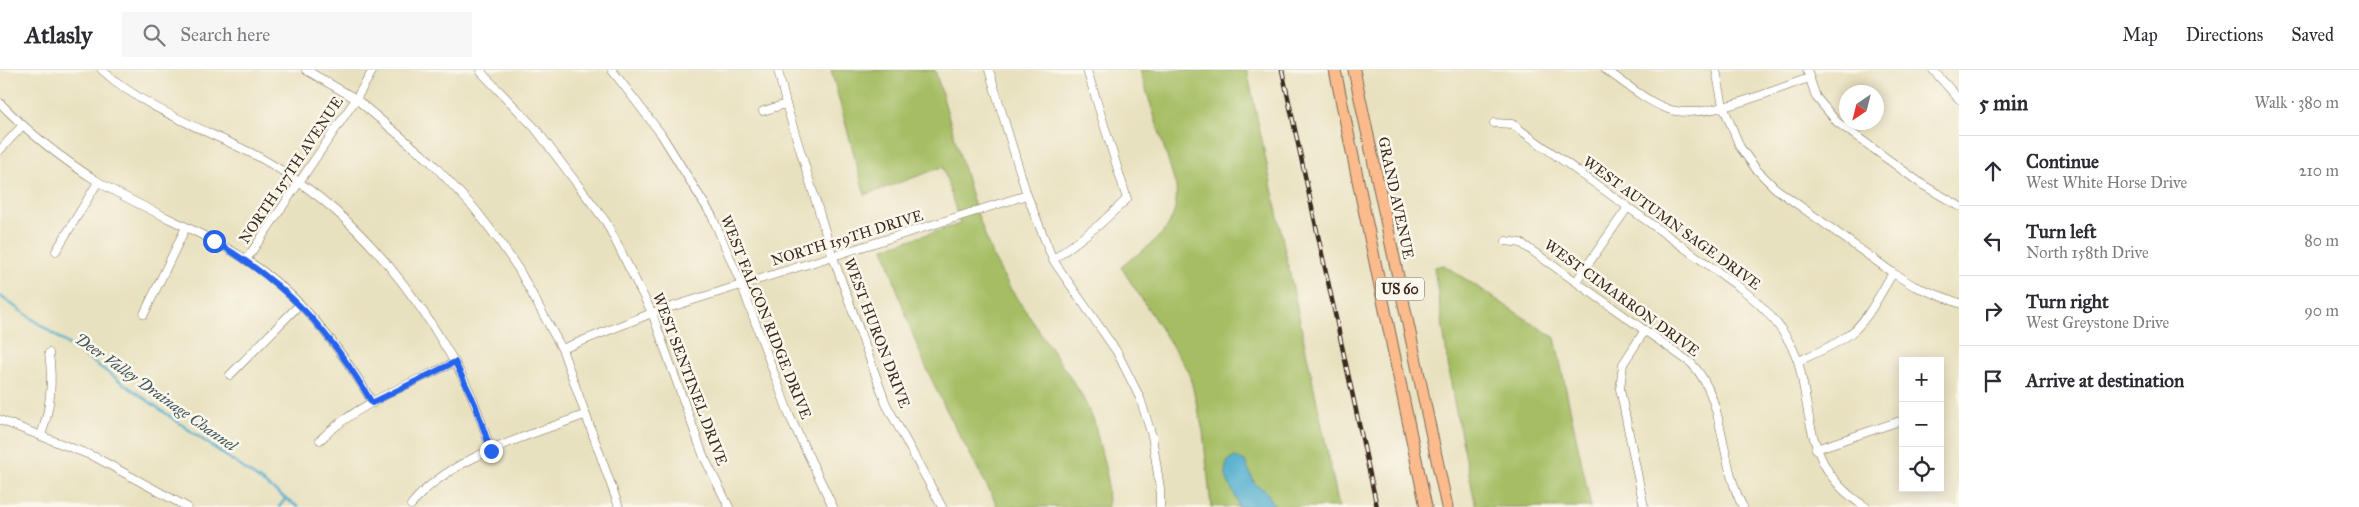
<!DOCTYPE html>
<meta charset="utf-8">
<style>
body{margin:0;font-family:"IM FELL Great Primer",serif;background:#f7f7f7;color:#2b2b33}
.controls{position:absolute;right:15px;bottom:15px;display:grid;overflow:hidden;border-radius:0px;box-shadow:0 2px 12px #0003}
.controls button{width:45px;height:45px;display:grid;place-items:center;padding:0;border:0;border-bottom:1px solid #e1e1e2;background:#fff;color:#2b2b33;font:25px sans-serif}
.compass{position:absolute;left:1839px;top:15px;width:45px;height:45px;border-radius:50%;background:#fff;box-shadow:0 2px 12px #0003;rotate:215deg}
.stop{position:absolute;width:15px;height:15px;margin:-11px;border:4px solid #2563eb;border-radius:50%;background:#fff}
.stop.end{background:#2563eb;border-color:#fff;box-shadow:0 1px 5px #0008}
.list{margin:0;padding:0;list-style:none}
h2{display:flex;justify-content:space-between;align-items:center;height:65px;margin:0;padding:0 20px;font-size:21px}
h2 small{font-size:16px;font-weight:400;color:#7c7c81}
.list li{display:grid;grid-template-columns:32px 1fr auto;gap:15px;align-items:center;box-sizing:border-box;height:70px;padding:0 20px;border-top:1px solid #e1e1e2}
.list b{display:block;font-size:19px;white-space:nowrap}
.list p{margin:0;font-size:16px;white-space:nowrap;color:#7c7c81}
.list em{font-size:16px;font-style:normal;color:#7c7c81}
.icon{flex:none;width:28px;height:28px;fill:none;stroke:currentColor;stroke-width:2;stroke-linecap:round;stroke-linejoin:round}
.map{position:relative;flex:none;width:1959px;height:437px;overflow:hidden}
header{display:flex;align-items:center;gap:30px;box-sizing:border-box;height:70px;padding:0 25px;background:#fff;border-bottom:1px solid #e1e1e2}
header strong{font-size:24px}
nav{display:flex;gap:28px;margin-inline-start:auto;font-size:18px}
.search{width:350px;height:45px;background:#f7f7f7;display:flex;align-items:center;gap:12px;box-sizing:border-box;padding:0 18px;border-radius:0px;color:#7c7c81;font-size:19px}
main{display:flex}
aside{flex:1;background:#fff}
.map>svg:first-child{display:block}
</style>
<header>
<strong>Atlasly</strong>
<div class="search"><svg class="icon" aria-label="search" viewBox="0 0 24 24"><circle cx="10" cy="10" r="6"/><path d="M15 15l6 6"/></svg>Search here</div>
<nav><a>Map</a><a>Directions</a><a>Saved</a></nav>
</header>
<main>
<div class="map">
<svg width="1959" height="437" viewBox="0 0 1959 437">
<rect width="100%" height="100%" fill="#fbf7ec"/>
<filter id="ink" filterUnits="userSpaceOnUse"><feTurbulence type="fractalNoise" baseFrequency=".02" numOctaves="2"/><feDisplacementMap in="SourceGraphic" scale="10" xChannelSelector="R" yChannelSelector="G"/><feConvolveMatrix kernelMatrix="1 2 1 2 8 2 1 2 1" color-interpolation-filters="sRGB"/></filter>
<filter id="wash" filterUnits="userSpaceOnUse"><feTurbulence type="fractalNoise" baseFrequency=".0096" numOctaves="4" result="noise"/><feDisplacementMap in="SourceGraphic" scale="20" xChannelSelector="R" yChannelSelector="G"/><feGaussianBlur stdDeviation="1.12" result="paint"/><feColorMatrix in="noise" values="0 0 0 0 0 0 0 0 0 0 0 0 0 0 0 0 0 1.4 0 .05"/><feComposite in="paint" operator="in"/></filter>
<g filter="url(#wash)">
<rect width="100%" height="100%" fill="#e8e1bf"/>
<g fill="#a5be64" stroke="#707441">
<path d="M831,0H935L974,134L992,185L1010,218L1080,322L1094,351L1107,406L1108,437H998C975,392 950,350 929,304C911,263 897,220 884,178L960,154L943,97L865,125Z"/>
<path d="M1140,0H1247L1339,437H1211L1203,361L1189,302L1121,197C1152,172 1180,161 1176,116Z"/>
<path d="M1444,195L1555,268L1591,437H1476L1453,327L1434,197Z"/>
</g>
<path fill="#50adce" stroke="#466c76" d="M1235,387L1245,391L1255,414L1267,422L1275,437H1238C1237,420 1219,408 1228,391Z"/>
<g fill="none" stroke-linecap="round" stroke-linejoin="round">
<g stroke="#50adce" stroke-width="2.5">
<path d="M0,226L298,437"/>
<path d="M279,437L286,428"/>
</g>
</g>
</g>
<g filter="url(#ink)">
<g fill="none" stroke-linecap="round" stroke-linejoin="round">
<defs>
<g id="minor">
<path d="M102,0C146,40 205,59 257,86C332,127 386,184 432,255C448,281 464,306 475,334C481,350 486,365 491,381"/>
<path d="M306,0L356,29L431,92L474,138L498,169L519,200L562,279L619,437"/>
<path d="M482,0L481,2L535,58L606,152L652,243L703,385L729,437"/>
<path d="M612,0L661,64L712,146L742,216L790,347L833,437"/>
<path d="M778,0L786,34L833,187L886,334L942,437"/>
<path d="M989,0L1027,125L1053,190L1117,282L1140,328L1152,366L1160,418V437"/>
<path d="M1606,0C1625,13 1646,31 1668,39C1704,52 1773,20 1809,8"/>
<path d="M1716,0L1723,36L1740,77L1756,99L1775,118L1893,203L1914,216L1959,233"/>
<path d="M1807,0L1816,27L1837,52L1923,115L1959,136"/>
<path d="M1933,0L1959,29"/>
<path d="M0,33C29,63 62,89 97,111C145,141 199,159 245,189C301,225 340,277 373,333"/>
<path d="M763,41L786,34"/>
<path d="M1494,53L1512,54L1739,217C1764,236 1787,261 1798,291C1801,302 1803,314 1805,325C1813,374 1821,410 1866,437"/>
<path d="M0,80L22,56"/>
<path d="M1506,171L1521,173L1691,293C1726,328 1719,392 1743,437"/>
<path d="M56,181L98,112"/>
<path d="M246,190L356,29L373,0"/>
<path d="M1053,190L1100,154L1127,129L1087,0"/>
<path d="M1577,210L1628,137"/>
<path d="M144,244L186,157"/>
<path d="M562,279L652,243L1027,125"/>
<path d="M1798,291C1816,283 1834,276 1850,264C1869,249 1880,223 1893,203"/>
<path d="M230,305L300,234"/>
<path d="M0,350L95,387L187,437"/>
<path d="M41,365C51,338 53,312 49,283"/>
<path d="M320,370C356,334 410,314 455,292"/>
<path d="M1816,379L1903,350"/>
<path d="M411,435C448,387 529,366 584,345"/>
<path d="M1644,437L1620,319L1623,294L1645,260"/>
</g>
<g id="highway">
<path d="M1335,0L1426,437"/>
<path d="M1354,0L1447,437"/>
</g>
</defs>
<use href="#minor" stroke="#786a56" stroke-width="9"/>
<use href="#highway" stroke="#786a56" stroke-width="13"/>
<use href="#minor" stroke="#fff" stroke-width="8"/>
<use href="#highway" stroke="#fbbb8d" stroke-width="11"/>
<defs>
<path id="rail" d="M1282,0L1377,437"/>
</defs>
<use href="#rail" stroke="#3b2a1e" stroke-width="4.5"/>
<use href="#rail" stroke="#fbf7ec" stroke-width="2.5" stroke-dasharray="8" stroke-linecap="butt"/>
</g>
</g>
<g fill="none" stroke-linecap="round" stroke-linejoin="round" filter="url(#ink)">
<path stroke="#2563eb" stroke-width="6" d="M214,171C287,214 330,260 372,333L455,292L475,334L491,381"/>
</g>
<g text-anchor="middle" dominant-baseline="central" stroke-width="5" stroke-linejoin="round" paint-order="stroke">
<rect fill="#fbf7ec" stroke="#75685c" stroke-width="1" x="1376" y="207.5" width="48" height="23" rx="4"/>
<g font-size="14" font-weight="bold" fill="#3b2a1e">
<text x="1400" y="219">US 60</text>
</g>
<g font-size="15" fill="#3b2a1e" stroke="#fbf7ec">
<text transform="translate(291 100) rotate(-56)">NORTH 157TH AVENUE</text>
<text transform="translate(1396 128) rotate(78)">GRAND AVENUE</text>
<text transform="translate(1672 153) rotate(36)">WEST AUTUMN SAGE DRIVE</text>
<text transform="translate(847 168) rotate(-17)">NORTH 159TH DRIVE</text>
<text transform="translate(1622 228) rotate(36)">WEST CIMARRON DRIVE</text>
<text transform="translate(766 247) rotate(68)">WEST FALCON RIDGE DRIVE</text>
<text transform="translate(877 263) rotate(69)">WEST HURON DRIVE</text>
<text transform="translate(690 309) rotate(69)">WEST SENTINEL DRIVE</text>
</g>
<g font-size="16" font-style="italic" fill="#42585c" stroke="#fbf7ec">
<text transform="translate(156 322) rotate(35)">Deer Valley Drainage Channel</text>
</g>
</g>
</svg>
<div class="controls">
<button>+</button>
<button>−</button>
<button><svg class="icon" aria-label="locate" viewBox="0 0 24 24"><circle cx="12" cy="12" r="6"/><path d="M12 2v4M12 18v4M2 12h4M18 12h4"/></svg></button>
</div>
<svg class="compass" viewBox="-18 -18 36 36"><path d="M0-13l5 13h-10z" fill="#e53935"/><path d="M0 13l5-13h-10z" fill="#7c7c81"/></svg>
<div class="stop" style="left:214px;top:171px"></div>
<div class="stop end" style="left:491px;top:381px"></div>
</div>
<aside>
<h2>5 min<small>Walk · 380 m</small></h2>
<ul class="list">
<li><svg class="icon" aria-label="ahead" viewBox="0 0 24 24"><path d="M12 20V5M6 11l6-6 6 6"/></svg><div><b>Continue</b><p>West White Horse Drive</p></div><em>210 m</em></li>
<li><svg class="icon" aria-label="left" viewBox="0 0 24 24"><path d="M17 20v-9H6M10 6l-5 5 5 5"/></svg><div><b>Turn left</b><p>North 158th Drive</p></div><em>80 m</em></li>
<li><svg class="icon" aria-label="right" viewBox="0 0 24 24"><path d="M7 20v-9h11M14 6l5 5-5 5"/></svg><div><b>Turn right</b><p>West Greystone Drive</p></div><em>90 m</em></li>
<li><svg class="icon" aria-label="arrive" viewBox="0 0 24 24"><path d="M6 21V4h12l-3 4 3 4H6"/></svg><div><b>Arrive at destination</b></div></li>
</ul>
</aside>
</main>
